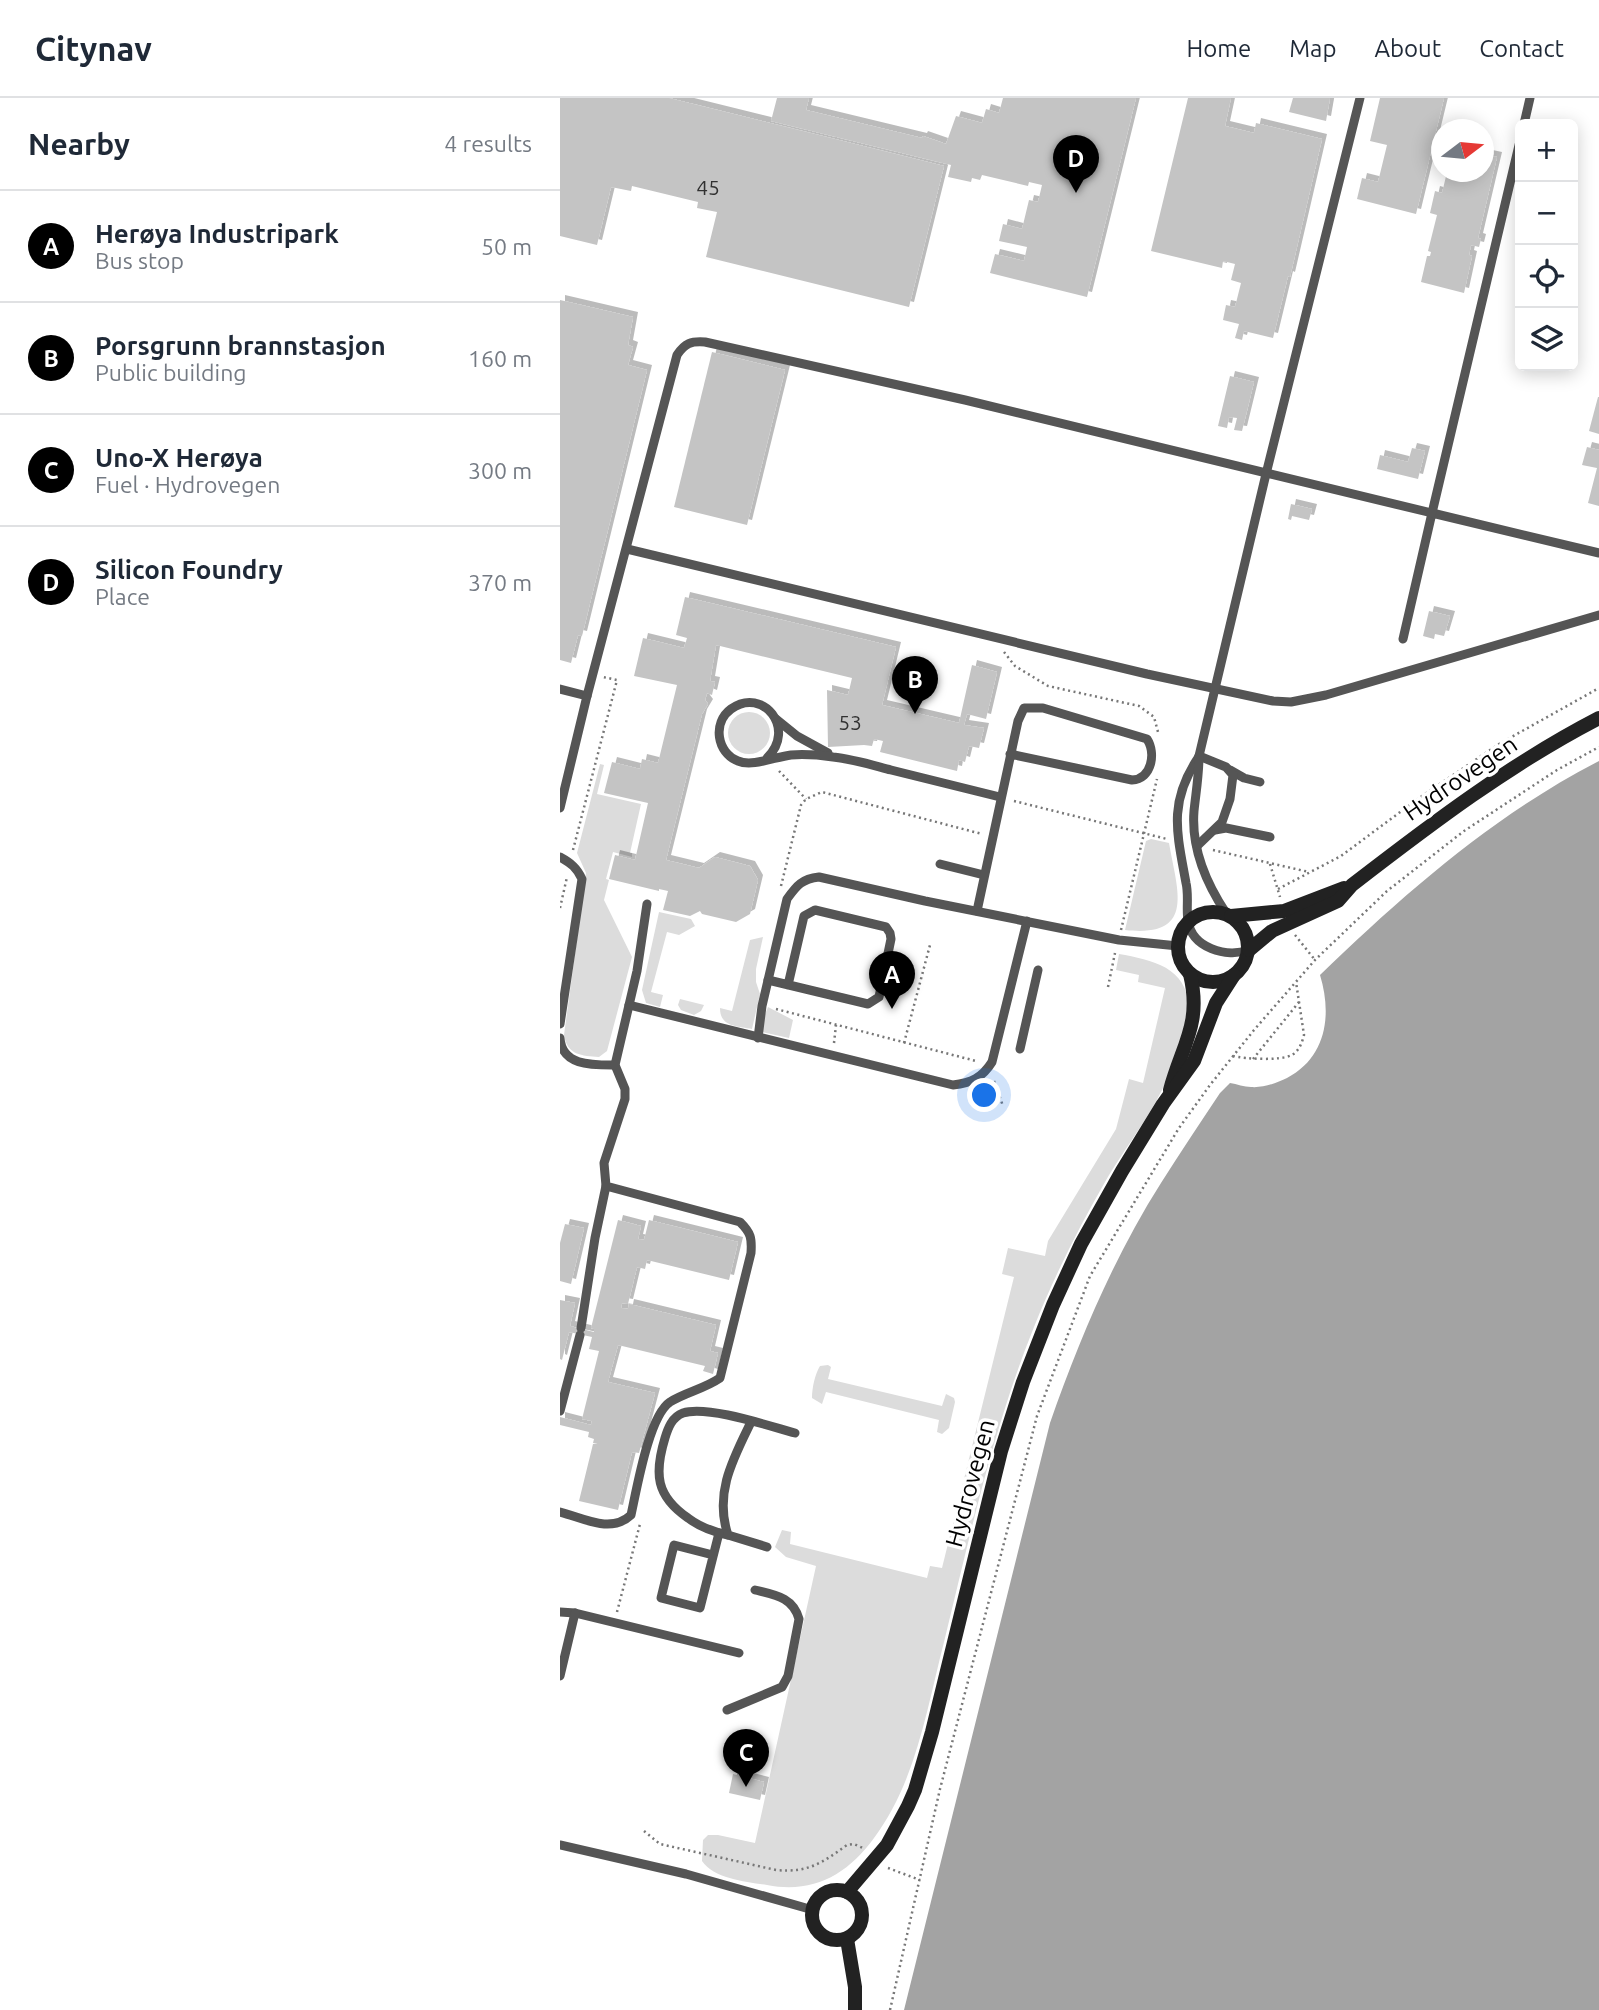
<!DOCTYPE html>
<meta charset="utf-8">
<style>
body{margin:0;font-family:Ubuntu,sans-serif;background:#f2f2f3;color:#1f2937}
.controls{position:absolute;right:21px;top:21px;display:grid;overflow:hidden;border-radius:10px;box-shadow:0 4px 18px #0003}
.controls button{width:63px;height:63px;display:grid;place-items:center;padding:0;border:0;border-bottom:2px solid #e0e1e3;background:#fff;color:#1f2937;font:35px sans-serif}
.compass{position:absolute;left:871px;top:21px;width:63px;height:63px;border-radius:50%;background:#fff;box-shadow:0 4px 18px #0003;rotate:74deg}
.you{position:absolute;left:425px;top:998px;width:24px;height:24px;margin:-18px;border:5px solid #fff;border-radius:50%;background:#1a73e8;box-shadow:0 0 0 10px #1a73e833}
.badge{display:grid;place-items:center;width:46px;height:46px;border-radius:50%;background:#000;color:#fff;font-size:23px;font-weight:700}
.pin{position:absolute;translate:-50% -58px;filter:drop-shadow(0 2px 4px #0008)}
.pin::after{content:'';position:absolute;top:37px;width:24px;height:21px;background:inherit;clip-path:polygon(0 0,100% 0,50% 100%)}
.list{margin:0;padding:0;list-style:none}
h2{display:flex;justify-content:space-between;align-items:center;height:91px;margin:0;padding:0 28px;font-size:30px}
h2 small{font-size:23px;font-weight:400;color:#747a83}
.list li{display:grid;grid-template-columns:46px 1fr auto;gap:21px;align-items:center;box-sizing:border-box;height:112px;padding:0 28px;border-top:2px solid #e0e1e3}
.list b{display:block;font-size:26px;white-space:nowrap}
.list p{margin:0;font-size:23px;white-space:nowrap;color:#747a83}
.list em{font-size:23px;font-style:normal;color:#747a83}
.icon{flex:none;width:38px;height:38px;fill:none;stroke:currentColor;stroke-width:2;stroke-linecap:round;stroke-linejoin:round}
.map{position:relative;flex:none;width:1039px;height:1912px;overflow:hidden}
header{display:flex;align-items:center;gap:42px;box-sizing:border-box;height:98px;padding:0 35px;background:#fff;border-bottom:2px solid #e0e1e3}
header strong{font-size:33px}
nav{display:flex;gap:38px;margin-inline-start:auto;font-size:24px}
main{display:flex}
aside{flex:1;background:#fff}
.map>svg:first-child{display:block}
</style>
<header>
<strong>Citynav</strong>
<nav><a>Home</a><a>Map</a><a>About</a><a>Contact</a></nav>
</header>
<main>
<aside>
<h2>Nearby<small>4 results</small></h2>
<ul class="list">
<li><span class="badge">A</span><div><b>Herøya Industripark</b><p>Bus stop</p></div><em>50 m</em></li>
<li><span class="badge">B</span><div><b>Porsgrunn brannstasjon</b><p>Public building</p></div><em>160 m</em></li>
<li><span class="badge">C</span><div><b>Uno-X Herøya</b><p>Fuel · Hydrovegen</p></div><em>300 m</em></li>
<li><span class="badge">D</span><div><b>Silicon Foundry</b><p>Place</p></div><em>370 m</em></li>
</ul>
</aside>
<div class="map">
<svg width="1039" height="1912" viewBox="0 0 1039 1912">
<defs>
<filter id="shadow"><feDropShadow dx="5" dy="-5" stdDeviation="0" flood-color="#0004"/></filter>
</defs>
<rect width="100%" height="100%" fill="#fff"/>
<g fill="#dcdcdc">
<circle cx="189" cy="635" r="21"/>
<path d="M40,666L44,667L37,696L81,706L70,755H72V759L53,754L46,781L49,782L44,802L72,859L47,953L39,959C22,958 7,957 4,937L26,775L17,755Z"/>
<path d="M591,741L609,745C617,792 637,840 565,832L586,743Z"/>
<path d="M99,814L131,821L135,828L119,837L107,834L91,894L103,897L100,909L86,905L82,892Z"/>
<path d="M203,839L196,871V884L200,896L192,931C177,928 160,929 160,910L172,913L190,842Z"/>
<path d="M559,856C593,862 631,870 628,914C628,923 623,934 620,943C616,954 614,966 609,977C594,1013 565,1050 545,1084C518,1131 494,1179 474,1229C433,1330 410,1438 384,1544C367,1610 356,1684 314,1740C287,1777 253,1796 207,1787C187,1784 154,1781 142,1763L143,1742L148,1737H158L195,1745L256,1468L226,1459L215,1449L222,1432L231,1434L230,1446L367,1480L370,1468L382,1470L454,1179L442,1176L448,1150L485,1158L488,1143L556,1031L569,981L583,985L605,890L578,884L579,877L556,872Z"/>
<path d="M120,901L144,907L141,913L134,917L121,912L118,907Z"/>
<path d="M208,909L233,922L229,940L198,933Z"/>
<path d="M268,1267L271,1269L268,1281L382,1308L386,1296L394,1300L395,1304L389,1330L382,1336L377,1334L379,1322L266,1294L262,1306L252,1300C252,1290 255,1276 260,1268Z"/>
</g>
<path fill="#a3a3a3" d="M1039,663V1912H344L490,1325C519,1242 554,1159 601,1085C620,1055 640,1025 660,995L670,985C677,986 684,989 691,989C703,990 717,985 727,980C767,959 772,916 760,877C844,796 934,717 1039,663Z"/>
<g fill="#c4c4c4" filter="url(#shadow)">
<path d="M0,0H109L384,68L349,209L146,159L157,114L137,110L138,104L72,88L71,93L51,89L37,147L0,138Z"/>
<path d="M217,0H249L246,12L362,40L363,38L386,46L396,18L422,25L426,11L439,15L443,0H576L527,199L430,175L435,156L464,163L467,149L439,143L443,126L462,131L469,102L478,104L482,87L469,84L468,88L422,77L420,82L412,80L411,84L388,79L391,67L211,23Z"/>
<path d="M628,0H671L665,28L694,35L696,25L762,41L730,179L728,178L713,240L684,233L682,242L675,240L679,226L663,222L666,207L675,209L681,185L671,182L675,166L663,163L662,170L591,153Z"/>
<path d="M733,0H770L766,23L729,14Z"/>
<path d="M820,0H884L856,116L797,101L802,80L818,84L827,47L810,43Z"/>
<path d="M923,56L937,59L918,140L921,141L919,149L911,147L909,157L912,158L904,195L861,184L867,158H870L871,154L868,153L877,117L870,115L875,93L882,95L887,74H923Z"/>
<path d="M0,202L73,219L68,247L73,249L68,267L87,272L22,538L18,537L11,565L0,562Z"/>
<path d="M152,254L225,272L187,427L114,409Z"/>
<path d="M670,278L694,284L682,333L674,332L677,320L669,319L667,330L658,328Z"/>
<path d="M1038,299H1039V336L1029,333Z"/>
<path d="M1027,349L1039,352V408L1028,405L1037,370L1022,367Z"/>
<path d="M852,350L865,353L858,381L817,371L820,357L848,364Z"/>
<path d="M731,406L752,411L749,422L732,418L731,422L728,421Z"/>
<path d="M125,499L336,549L322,607L399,625L412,567L437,574L426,621L407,616L404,627L424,630L419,650L409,648L405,664L399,662L397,673L320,654L323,643L314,641L312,648L304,647L268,649L267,592L288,597L292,580L156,547L150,583L155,584L152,597L147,595L145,602L148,606L142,616L106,762L139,770L155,759L190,768L198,782L190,816L176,824L142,816L140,813L130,818L103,812L108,793L99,791V793L49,781L55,757L75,762L88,705L44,695L52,664L80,671L82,661L98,665L117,587L74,578L83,540L124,550L127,540L116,537Z"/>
<path d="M869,513L890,518L884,538L875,536L874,541L863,538Z"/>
<path d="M58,1122L81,1128L78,1141L84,1142L89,1122L178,1144L169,1182L87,1162L85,1171L77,1169L68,1206L62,1205L61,1210L68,1211L69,1206L156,1227L150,1253L158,1255L153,1276L143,1273L145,1268L58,1247L48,1284L95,1295L79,1355L72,1354L58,1412L19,1403L33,1346H38L33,1345L34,1341L28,1339L29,1334L0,1327V1319L31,1327L32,1323L22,1321L39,1253L29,1251L32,1239L9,1234L2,1262L0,1261V1202L15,1205L10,1228L34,1234V1231L31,1230Z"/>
<path d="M5,1126L24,1130L11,1186L0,1183V1145Z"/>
<path d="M173,1676L204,1684L200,1702L169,1695Z"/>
</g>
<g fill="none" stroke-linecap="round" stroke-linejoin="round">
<g stroke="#777" stroke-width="2.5" stroke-dasharray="2 3.5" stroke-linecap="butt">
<path d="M444,554L455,568L488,588L579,608L594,619L598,634"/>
<path d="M219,673L246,701"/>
<path d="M454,703L607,741"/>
<path d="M13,752L57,582L43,579"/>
<path d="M653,752L749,774"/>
<path d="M710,766L720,799"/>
<path d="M221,788L241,707L246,701L262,694L422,736"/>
<path d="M718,791L781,758L859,700L939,646L1039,590"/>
<path d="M0,810L7,779"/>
<path d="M561,832L597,681"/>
<path d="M735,837L755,862"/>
<path d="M548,889L555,855"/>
<path d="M216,911L416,963"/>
<path d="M274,945L276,927"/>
<path d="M344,945L370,847"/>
<path d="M673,958C686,961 720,963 732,957C739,953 742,945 744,937L736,884"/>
<path d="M693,961L739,904"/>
<path d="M434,983L443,1008"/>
<path d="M57,1514L80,1426"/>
<path d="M84,1733L100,1746L216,1772C248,1775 262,1765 287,1747L294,1746L305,1751"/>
<path d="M328,1770L360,1782"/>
<path d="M330,1912L380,1691L477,1318L530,1178L619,1030L650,987L694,932L755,862L827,793L904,733L997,672L1039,649"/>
</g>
<g stroke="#555" stroke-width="9">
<path d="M964,26L970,0"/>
<path d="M67,451L587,576L713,603L731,604L766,597L1039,517"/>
<path d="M843,541L872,415L1039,455"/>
<path d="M0,591L27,598L0,710"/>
<path d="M27,598L117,257C125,245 131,243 145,244L405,302L872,415L960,43"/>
<path d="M216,621L237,638L268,655"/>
<path d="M207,660C237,631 203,588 171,611C152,625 157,655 178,663C192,669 215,659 231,657C245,656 259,657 273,659C293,661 312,667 331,672C367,681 404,690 440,699"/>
<path d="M638,660C608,705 617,735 626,785C629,797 626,811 628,823C632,850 666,860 689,852"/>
<path d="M670,672L684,680L700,684"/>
<path d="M655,732L666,730L710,739"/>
<path d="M637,748L662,724L670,701L673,677L666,669L639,658"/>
<path d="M0,759C11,765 17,770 22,781L0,926"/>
<path d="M380,766L424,777"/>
<path d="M417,813L458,623L464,610H483L587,641C596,655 592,681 572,682L450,656"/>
<path d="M666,815C646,785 631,751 634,713C636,694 639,677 639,658L706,376L800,0"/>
<path d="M208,882L308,906L319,899L331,841L330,835L326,829L255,812L244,818L228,887"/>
<path d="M69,907L393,987C411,985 422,980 432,964L467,823"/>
<path d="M0,940C2,968 32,967 55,967"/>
<path d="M198,940L202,908L227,801C237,787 242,781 259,779L365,803L559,842L618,848"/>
<path d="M460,951L478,872"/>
<path d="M21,1230L35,1140L46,1088"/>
<path d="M0,1313L20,1237"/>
<path d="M191,1324C173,1361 154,1395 168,1437L207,1449"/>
<path d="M0,1414C23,1420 51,1436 71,1417C77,1390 89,1318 110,1304C126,1294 144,1291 160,1280L191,1155C192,1140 191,1135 180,1124L46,1088L44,1065L65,1001V991L55,967L77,873L87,806"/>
<path d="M168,1437C154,1434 140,1429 128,1420C96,1398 94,1376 105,1340C108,1330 112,1319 123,1315C147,1307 209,1328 235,1335"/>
<path d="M153,1457L114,1447L101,1500L140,1510L159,1435"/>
<path d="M0,1514L15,1515L179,1555"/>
<path d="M0,1578L15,1515"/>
<path d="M167,1612L222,1589L228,1578L239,1521C233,1499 215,1497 195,1492"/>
<path d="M0,1747L126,1776L253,1812"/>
</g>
<g stroke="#222" stroke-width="14">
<circle cx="653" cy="849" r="35"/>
<path d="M671,818L724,813L784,790"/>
<path d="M689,852L712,833L778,803L792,787C871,726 950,666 1039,620"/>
<path d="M610,992C622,947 642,926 630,876"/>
<circle cx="277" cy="1817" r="25"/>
<path d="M287,1794L327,1747L348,1708L355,1692L372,1634L441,1353L463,1284L493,1207L521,1146L562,1073L603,1006L634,963L656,905L674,877"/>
<path d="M287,1841L295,1889V1912"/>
</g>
</g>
<g text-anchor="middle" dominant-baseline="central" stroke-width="7" stroke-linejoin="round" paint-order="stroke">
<g font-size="21" fill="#313131">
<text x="148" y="89">45</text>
<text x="290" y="624">53</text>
</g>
<g font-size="24" fill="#000" stroke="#fff">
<text transform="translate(900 680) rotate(-34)">Hydrovegen</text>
<text transform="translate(410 1385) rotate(-75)">Hydrovegen</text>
</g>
</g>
</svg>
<div class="controls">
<button>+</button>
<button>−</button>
<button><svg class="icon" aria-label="locate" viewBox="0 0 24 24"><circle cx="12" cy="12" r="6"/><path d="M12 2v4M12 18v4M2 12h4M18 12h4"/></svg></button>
<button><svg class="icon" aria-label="layers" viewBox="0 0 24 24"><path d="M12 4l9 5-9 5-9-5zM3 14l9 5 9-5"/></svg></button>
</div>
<svg class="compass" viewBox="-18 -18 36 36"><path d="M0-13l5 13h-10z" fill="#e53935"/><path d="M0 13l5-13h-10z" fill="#747a83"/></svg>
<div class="you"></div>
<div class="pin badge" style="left:332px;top:911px">A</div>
<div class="pin badge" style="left:355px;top:616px">B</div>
<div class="pin badge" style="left:186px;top:1689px">C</div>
<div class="pin badge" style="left:516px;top:95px">D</div>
</div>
</main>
